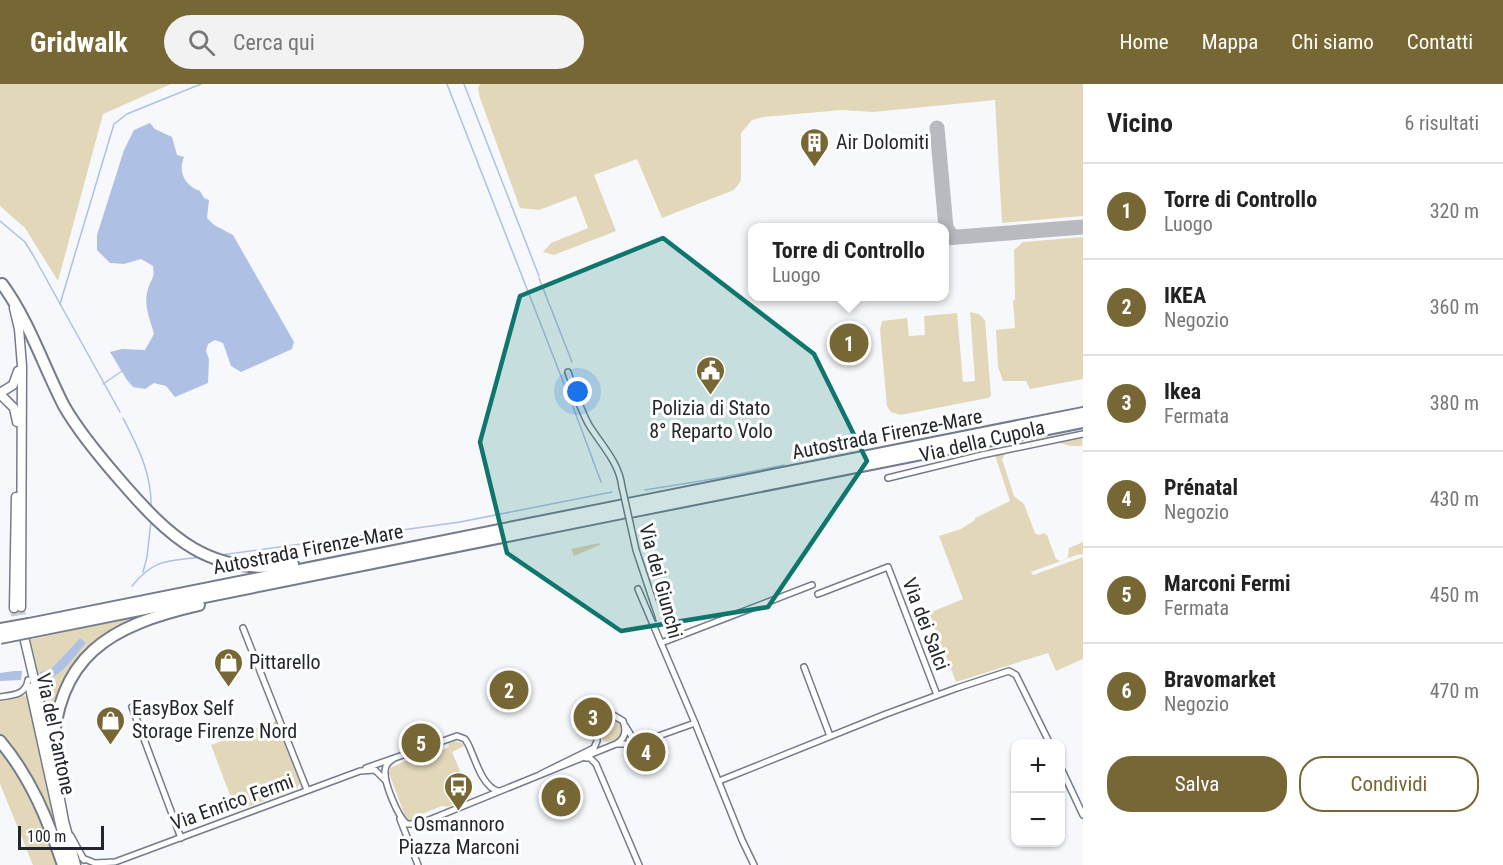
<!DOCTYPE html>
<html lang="it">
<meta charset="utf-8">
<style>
body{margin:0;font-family:"Roboto Condensed",sans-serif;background:#f2f2f2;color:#222}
.controls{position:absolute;right:18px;bottom:18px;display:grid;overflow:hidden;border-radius:12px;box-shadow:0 2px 4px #0004}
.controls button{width:54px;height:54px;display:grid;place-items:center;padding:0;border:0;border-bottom:2px solid #e0e0e0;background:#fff;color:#222;font:30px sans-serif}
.scale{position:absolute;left:18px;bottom:15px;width:86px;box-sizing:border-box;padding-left:6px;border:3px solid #23262d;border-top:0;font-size:16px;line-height:21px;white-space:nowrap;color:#23262d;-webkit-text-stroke:4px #fff;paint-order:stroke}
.you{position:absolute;left:578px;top:308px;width:21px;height:21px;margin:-15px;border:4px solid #fff;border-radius:50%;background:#1a73e8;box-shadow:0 0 0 9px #1a73e833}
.badge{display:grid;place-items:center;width:39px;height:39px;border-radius:50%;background:#776735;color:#fff;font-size:20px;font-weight:700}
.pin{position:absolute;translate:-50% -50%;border:3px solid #fff;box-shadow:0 2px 6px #0006}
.popup{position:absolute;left:748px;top:139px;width:201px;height:78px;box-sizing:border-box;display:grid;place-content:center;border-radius:12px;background:#fff;filter:drop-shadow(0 2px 4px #0005);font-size:20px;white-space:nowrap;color:#767676}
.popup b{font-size:22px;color:#222}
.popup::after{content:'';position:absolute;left:50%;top:100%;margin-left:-12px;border:12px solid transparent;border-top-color:#fff}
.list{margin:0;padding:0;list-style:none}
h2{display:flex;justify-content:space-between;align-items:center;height:78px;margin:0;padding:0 24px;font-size:26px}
h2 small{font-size:20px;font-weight:400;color:#767676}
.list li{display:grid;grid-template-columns:39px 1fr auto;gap:18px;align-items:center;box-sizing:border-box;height:96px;padding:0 24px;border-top:2px solid #e0e0e0}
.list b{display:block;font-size:22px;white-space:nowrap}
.list p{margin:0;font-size:20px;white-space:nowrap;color:#767676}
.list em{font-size:20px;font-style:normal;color:#767676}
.actions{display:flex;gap:12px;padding:18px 24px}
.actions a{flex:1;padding:14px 0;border:2px solid #776735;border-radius:24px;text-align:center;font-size:21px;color:#776735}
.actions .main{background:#776735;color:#fff}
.icon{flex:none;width:33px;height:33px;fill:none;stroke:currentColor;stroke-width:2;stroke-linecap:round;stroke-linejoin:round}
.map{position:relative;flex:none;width:1083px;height:781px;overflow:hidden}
header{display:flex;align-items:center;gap:36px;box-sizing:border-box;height:84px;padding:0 30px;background:#776735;color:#fff}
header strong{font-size:28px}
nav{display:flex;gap:33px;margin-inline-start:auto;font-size:21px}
.search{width:420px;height:54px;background:#f2f2f2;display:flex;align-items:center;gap:15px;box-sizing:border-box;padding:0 21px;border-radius:33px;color:#767676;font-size:22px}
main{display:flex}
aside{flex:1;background:#fff}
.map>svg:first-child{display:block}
</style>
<header>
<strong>Gridwalk</strong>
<div class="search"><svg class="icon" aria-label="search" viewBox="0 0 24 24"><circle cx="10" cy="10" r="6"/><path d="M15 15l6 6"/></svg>Cerca qui</div>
<nav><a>Home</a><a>Mappa</a><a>Chi siamo</a><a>Contatti</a></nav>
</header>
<main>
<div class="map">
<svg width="1083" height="781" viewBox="0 0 1083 781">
<rect width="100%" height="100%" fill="#f6f8fb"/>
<g fill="#e2d8b9" fill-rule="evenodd">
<path d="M0,0H171L103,30L58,197L25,144L0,122Z"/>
<path d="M480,0H1083V132L1002,139L995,16L873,28L842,26L763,33L752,36L741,49V97L734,106L662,134L637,75L594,91L616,147L554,171L543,168L551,159L588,144L576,112L539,126L520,124L480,14L478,4Z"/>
<path d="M1083,153V295L1030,305L1026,297H1003L998,283L996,246L1015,244L1013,216H1015L1014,166L1023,158Z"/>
<path d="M970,228L979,230L985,236L991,312L988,314L900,331L891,328L887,322L880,246L882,237L907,234L909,252L925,251L924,232L957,229L963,298L975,297Z"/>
<path d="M1083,351L1082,362H1070L1057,358L1005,370L1002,375L1014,412L1024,420L1035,449L1039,451L1044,449L1047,451L1056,475L1060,477L1068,474L1069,464L1083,458V470L1077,471L1031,488L1033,491L1083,473V575L1056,587L1048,569L956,598L929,529L963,515L939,452L961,445L975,436V434L1010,417L995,371Z"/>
<path d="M599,459L600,461L574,472L571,465Z"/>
<path d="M134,533V536L121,543L61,606L55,619L50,644L48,645L28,556ZM80,554L86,559L57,590L43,588L51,585Z"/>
<path d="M28,611L54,732L52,734L0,652V615Z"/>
<circle cx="610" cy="646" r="12"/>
<path d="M276,637L300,699L297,705L236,727L211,661Z"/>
<path d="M455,657L462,659L464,662L452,668L471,713L448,723L442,722L417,732L418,736C413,737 411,738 406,735L389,689L390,684L421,670L425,673L449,663L448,659Z"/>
<path d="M0,662L31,710L60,781H33L0,700Z"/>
</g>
<g fill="#aec0e4">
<path d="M150,39L155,45L172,53L177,71L184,73C178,88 184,101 200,107L204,114L209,116L207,134L214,141L233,151L294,258L292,265L241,288L231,282L223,259L215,256L208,260L206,267L209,275L208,299L175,313L166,302L154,299L145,305L133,303L127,296L110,268L122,265L145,266L154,250C150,235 143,221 148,205C151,194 155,196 153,182L141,175L124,180L110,179L97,166V151L124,66L134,46Z"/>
<path d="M80,554L86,559C74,572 59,597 40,597V588L51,585Z"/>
<path d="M14,587H22L21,596L0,597V589Z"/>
</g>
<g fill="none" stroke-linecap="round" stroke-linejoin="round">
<g stroke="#aec0e4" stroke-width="1.5">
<path d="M447,0L568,310"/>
<path d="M464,0L539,192"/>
<path d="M0,137L25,158L33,171L120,328"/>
<path d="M539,194L572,278"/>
<path d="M60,220L114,40L127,30L201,0"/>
<path d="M103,300L122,287"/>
<path d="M572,320L601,398"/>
<path d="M123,334C138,363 152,390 151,423"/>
<path d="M645,406L719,394L784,381"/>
<path d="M221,471L460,438L612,408"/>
<path d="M143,488L147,473L151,437"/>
<path d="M132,502C155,474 168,477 201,473"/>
</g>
<g stroke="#b8babf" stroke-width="15">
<path d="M937,44L946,144L950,150L955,153"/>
<path d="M945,154L1083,143"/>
</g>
<g stroke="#ccced2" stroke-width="8" stroke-dasharray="8 4" stroke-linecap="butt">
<path d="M21,523L23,546"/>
<path d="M14,524L19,560"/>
</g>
<defs>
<g id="street">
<path d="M568,288C574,306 580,325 589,341C602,362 619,378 622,403"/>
<path d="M888,394L982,371L1083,350"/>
<path d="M630,439L636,466L658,532L660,539L654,541"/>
<path d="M638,505L695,639L742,756L754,781"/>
<path d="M818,510L888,483L937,611"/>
<path d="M243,544L307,706"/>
<path d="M661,559L812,501"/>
<path d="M804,583L830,652"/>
<path d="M0,613C13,611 26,611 28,596"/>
<path d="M132,623L181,754"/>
<path d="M626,643L632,653L641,657"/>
<path d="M617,660H636L695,639"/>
<path d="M586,674H590L596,680L639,781"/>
<path d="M393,675C388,678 385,681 385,687C384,699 398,733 407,740H419L616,660C625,655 627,647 623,637L613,631L602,633L596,642L597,657L594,664L541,690"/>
<path d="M1060,682L1083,731"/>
<path d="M366,684L457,652L465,655L468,660C475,674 482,703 498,707"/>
<path d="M719,697L886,630L957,604L1009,587L1016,591L1050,660"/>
<path d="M400,735L418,781"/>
<path d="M71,752L84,776"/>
<path d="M82,774L95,779L115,778L360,687L375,686L385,696"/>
</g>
<g id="secondary">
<path d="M14,224L19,245L22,282L21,523"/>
<path d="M0,309L13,301L18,287"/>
<path d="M0,310L14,324L17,338"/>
<path d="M14,524L16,413"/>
<path d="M25,557L52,672L64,737L76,781"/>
<path d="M30,604L69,781"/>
</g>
<g id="highway">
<path d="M2,200C29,237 43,281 64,322C79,348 99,372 119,395C169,453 210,494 293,480"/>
<path d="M628,420L1083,329"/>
<path d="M630,428L1083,338"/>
<path d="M29,540L624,421"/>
<path d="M30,548L622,429"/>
<path d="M0,657C31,694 48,736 63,781"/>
<path d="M52,672C57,571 108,542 199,521"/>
</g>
</defs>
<use href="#street" stroke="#747c8c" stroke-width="8"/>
<use href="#secondary" stroke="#747c8c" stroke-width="11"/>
<use href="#highway" stroke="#747c8c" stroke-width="14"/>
<use href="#street" stroke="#fff" stroke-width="5"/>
<use href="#secondary" stroke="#fff" stroke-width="8"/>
<use href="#highway" stroke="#fff" stroke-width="10"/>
<defs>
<path id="street-bridge" d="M622,403L630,439"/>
<g id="highway-bridge">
<path d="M0,545L29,540"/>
<path d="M0,554L30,548"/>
</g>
</defs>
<use href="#street-bridge" stroke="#747c8c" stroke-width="8" stroke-linecap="butt"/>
<use href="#highway-bridge" stroke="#747c8c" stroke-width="14" stroke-linecap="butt"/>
<use href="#street-bridge" stroke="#fff" stroke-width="5"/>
<use href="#highway-bridge" stroke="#fff" stroke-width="10"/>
</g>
<path fill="#0f766e" fill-opacity="0.2" stroke="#0f766e" stroke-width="4.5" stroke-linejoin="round" d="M663,154L814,270L867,377L768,523L621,547L507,469L480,358L520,212Z"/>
<defs>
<symbol id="building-pin" viewBox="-11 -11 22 30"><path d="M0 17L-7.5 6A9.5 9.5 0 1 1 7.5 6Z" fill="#776735" stroke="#fff"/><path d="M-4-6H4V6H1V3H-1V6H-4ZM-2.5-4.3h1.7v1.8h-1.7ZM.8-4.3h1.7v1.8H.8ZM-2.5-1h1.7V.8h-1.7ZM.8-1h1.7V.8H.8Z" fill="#fff"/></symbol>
<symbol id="civic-pin" viewBox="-11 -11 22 30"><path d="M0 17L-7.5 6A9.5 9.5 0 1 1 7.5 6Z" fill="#776735" stroke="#fff"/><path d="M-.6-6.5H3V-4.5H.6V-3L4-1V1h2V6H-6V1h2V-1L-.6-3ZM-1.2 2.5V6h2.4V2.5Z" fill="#fff"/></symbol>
<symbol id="shop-pin" viewBox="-11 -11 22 30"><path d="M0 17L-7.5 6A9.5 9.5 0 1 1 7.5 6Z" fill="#776735" stroke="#fff"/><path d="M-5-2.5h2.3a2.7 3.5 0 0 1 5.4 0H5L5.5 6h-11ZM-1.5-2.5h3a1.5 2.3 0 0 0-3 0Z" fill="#fff"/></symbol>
<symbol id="bus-pin" viewBox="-11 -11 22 30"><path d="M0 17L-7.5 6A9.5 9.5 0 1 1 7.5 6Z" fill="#776735" stroke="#fff"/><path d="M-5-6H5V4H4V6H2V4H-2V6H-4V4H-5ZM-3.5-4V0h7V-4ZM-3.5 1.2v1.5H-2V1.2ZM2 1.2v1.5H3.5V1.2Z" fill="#fff"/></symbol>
</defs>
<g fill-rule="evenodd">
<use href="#building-pin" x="798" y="42" width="33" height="45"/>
<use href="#civic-pin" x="694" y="270" width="33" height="45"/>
<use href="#shop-pin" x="212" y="562" width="33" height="45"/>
<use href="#shop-pin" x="94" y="620" width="33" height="45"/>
<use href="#bus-pin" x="442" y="686" width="33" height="45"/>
</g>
<g text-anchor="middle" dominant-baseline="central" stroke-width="6" stroke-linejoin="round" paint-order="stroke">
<g font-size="20" fill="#23262d" stroke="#fff" text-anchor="start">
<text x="836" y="58">Air Dolomiti</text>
<text x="711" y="324" text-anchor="middle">Polizia di Stato<tspan x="711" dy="23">8° Reparto Volo</tspan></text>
<text x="249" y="578">Pittarello</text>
<text x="132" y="624">EasyBox Self<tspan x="132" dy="23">Storage Firenze Nord</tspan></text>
<text x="459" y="740" text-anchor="middle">Osmannoro<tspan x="459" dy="23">Piazza Marconi</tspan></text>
</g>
<g font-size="20" fill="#23262d" stroke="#fff">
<text transform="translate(887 350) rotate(-11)">Autostrada Firenze-Mare</text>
<text transform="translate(982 357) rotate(-13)">Via della Cupola</text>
<text transform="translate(308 465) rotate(-11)">Autostrada Firenze-Mare</text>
<text transform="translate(661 497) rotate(75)">Via dei Giunchi</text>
<text transform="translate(926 540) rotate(69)">Via dei Salci</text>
<text transform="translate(56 650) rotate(78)">Via del Cantone</text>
<text transform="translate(232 718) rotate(-20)">Via Enrico Fermi</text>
</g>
</g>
</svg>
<div class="controls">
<button>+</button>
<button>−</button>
</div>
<div class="scale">100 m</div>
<div class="you"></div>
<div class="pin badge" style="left:849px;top:259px">1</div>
<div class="popup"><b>Torre di Controllo</b>Luogo</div>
<div class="pin badge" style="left:509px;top:606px">2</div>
<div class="pin badge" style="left:593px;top:633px">3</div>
<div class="pin badge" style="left:646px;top:668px">4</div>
<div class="pin badge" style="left:421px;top:659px">5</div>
<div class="pin badge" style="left:561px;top:713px">6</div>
</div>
<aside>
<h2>Vicino<small>6 risultati</small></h2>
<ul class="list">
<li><span class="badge">1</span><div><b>Torre di Controllo</b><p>Luogo</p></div><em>320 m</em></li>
<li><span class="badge">2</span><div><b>IKEA</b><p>Negozio</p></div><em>360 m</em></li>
<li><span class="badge">3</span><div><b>Ikea</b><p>Fermata</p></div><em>380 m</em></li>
<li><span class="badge">4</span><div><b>Prénatal</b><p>Negozio</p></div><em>430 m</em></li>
<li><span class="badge">5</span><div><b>Marconi Fermi</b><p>Fermata</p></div><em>450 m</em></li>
<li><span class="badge">6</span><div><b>Bravomarket</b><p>Negozio</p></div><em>470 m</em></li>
</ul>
<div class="actions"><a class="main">Salva</a><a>Condividi</a></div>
</aside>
</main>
